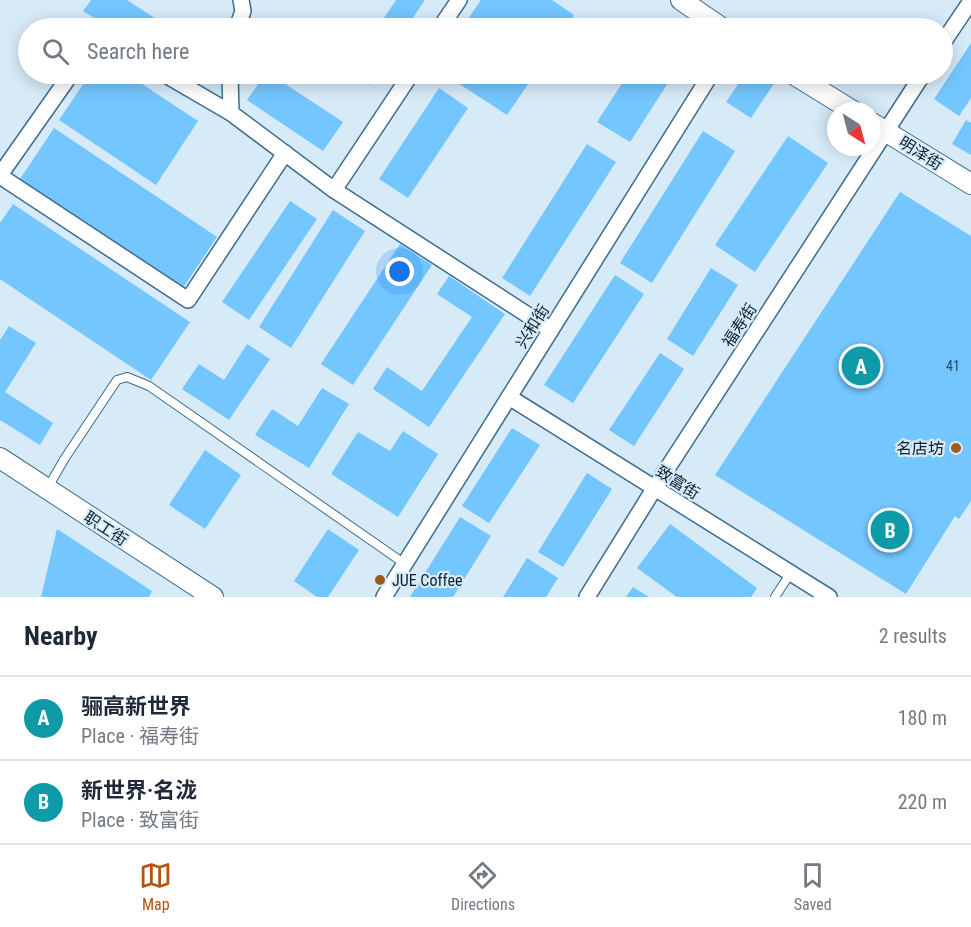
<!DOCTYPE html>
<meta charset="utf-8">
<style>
:root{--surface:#fff;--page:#f6f6f7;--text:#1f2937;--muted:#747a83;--line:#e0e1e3;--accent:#b45309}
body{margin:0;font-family:"Roboto Condensed","Noto Sans SC",sans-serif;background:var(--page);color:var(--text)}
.compass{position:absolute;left:827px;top:102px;width:54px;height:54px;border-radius:50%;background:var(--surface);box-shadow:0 3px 15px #0003;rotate:144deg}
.you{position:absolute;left:400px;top:272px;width:21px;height:21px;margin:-15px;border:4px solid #fff;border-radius:50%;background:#1a73e8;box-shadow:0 0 0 9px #1a73e833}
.badge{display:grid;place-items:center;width:39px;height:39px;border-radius:50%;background:var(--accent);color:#fff;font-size:20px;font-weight:700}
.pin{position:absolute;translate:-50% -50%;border:3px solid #fff;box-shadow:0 2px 6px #0006}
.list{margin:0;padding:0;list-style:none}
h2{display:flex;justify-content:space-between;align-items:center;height:78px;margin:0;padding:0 24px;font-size:26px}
h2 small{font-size:20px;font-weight:400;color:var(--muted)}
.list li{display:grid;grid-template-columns:39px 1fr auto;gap:18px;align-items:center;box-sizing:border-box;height:84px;padding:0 24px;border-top:2px solid var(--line)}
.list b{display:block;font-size:22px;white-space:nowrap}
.list p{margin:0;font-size:20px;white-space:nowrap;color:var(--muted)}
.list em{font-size:20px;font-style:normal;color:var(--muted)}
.icon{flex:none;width:33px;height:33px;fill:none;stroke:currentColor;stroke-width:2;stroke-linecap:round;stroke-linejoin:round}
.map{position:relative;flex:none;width:971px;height:597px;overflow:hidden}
.search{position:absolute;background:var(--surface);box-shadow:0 3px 15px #0003;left:18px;right:18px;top:18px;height:66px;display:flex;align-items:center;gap:15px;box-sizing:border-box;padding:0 21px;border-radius:33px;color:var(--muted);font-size:22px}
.sheet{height:246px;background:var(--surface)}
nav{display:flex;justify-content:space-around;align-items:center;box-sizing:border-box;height:84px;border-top:2px solid var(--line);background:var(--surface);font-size:16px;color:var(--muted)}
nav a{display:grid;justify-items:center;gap:3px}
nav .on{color:var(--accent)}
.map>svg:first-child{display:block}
.building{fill:#74c6ff}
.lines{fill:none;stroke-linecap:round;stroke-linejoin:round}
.service-casing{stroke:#3e6c8c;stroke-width:10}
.minor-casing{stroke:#3e6c8c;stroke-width:18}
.tertiary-casing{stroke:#3e6c8c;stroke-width:22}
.service{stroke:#fff;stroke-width:8}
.minor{stroke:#fff;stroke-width:15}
.tertiary{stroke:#fff;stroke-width:20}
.poi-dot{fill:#995b20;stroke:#d6eaf8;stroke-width:2}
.labels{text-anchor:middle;stroke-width:4.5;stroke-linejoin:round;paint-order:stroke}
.number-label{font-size:14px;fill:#284a62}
.street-label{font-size:16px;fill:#0e212e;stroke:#d6eaf8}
.poi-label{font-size:16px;fill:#0e212e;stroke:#d6eaf8;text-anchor:end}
</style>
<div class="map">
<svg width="971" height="597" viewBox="0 0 971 597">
<rect width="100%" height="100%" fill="#d6eaf8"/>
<!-- building -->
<g class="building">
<path d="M91,0H127L170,28H110L83,11Z"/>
<path d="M396,0H425L406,28H377Z"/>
<path d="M481,0H552L574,15L565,28H462Z"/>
<path d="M971,43V98L959,116L934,99Z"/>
<path d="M90,74H127L198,121L156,185L59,120Z"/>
<path d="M265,74H270L343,122L323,151L247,100Z"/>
<path d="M352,74H376L369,85Z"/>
<path d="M444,74H535L507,115Z"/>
<path d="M628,74H652L668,83L630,142L597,122Z"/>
<path d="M745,74H762L775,82L751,118L726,102Z"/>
<path d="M439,88L468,108L408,198L379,179Z"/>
<path d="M966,120L971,123V155L952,144Z"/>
<path d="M54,128L217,237L181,291L18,182Z"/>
<path d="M703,131L735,151L652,283L620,263Z"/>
<path d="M788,136L828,163L755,272L715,245Z"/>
<path d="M587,144L616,162L530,296L502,278Z"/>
<path d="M900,192L971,236V501L959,519L955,516L906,594L715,475Z"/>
<path d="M290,201L317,219L249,320L222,302Z"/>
<path d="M13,204L190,322L151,380L0,279V223Z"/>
<path d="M333,210L365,231L291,348L259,327Z"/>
<path d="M400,244L432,265L353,385L321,364Z"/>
<path d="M711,268L738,285L693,356L667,339Z"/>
<path d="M615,275L644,294L573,403L544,385Z"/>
<path d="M449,276L505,314L429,427L373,389L387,367L422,391L472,317L437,294Z"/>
<path d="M9,326L36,343L5,392L53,423L40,445L0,420V340Z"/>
<path d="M247,344L270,359L229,420L182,389L199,364L224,380Z"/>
<path d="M660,353L684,369L634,446L609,430Z"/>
<path d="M322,388L349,404L309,468L255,435L272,409L298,426Z"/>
<path d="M512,428L540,445L489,523L462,506Z"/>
<path d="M403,431L438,454L398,517L331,474L358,432L390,451Z"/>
<path d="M205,450L241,475L205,529L169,505Z"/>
<path d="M587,473L612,489L563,567L538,552Z"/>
<path d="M460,517L491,536L453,597H410Z"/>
<path d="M670,524L757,588L751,597H677L637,568Z"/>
<path d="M57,529L152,591L149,597H41Z"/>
<path d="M328,529L359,550L328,597H317L294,581Z"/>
<path d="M527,558L558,578L546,597H503Z"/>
<path d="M633,587L649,597H626Z"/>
</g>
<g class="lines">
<defs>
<g id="service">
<path d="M47,489L65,458L117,380L127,377L149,386L405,564"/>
<path d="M775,597L790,574"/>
</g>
<g id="minor">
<path d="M237,28L243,11L241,0"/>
<path d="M440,28L459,0"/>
<path d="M942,44L971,1"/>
<path d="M164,74L231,113L334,190L551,330"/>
<path d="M230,74L231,113"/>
<path d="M0,175L71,74"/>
<path d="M0,176L188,300L285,153"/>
<path d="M334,190L411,74"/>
<path d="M509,397L829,597"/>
<path d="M384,597L711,74"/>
<path d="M587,597L654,489L923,74"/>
</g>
<g id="tertiary">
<path d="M681,0L722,28"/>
<path d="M793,74L853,111"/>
<path d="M872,123L971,184"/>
<path d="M0,458L213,597"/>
</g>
</defs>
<!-- service casing -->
<use href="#service" class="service-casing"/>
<!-- minor casing -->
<use href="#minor" class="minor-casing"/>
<!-- tertiary casing -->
<use href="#tertiary" class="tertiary-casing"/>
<!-- service -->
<use href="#service" class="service"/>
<!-- minor -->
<use href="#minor" class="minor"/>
<!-- tertiary -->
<use href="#tertiary" class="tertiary"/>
</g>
<!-- markers -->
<g class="poi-dot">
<circle cx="956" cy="448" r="6"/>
<circle cx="380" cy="580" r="6"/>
</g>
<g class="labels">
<!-- number labels -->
<g class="number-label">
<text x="953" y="371">41</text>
</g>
<!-- street labels -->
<g class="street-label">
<text transform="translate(921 153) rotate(32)" y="6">明泽街</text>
<text transform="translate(739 325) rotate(-57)" y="6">福寿街</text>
<text transform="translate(532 326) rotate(-58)" y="6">兴和街</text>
<text transform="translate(678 482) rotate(32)" y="6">致富街</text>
<text transform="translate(106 528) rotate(33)" y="6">职工街</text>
</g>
<!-- poi labels -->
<g class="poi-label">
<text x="944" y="454">名店坊</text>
<text x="392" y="586" text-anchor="start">JUE Coffee</text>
</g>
</g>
</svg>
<svg class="compass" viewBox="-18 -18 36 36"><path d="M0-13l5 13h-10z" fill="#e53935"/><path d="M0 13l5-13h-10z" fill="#747a83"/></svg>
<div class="you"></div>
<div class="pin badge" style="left:861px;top:366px;background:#0f9aa8">A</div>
<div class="pin badge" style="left:890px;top:530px;background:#0f9aa8">B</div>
<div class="search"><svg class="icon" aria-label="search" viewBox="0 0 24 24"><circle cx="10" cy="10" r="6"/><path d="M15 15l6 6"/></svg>Search here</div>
</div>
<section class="sheet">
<h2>Nearby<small>2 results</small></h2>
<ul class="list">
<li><span class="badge" style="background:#0f9aa8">A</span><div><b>骊高新世界</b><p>Place · 福寿街</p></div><em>180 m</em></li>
<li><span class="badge" style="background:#0f9aa8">B</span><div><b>新世界·名泷</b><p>Place · 致富街</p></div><em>220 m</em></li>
</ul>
</section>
<nav>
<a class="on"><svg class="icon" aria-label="map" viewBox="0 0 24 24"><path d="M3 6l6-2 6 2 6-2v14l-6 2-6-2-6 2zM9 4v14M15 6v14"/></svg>Map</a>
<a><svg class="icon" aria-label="directions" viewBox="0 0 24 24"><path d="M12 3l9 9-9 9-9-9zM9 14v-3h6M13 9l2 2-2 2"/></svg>Directions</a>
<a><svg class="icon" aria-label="saved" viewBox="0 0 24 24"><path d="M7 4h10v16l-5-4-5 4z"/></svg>Saved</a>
</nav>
